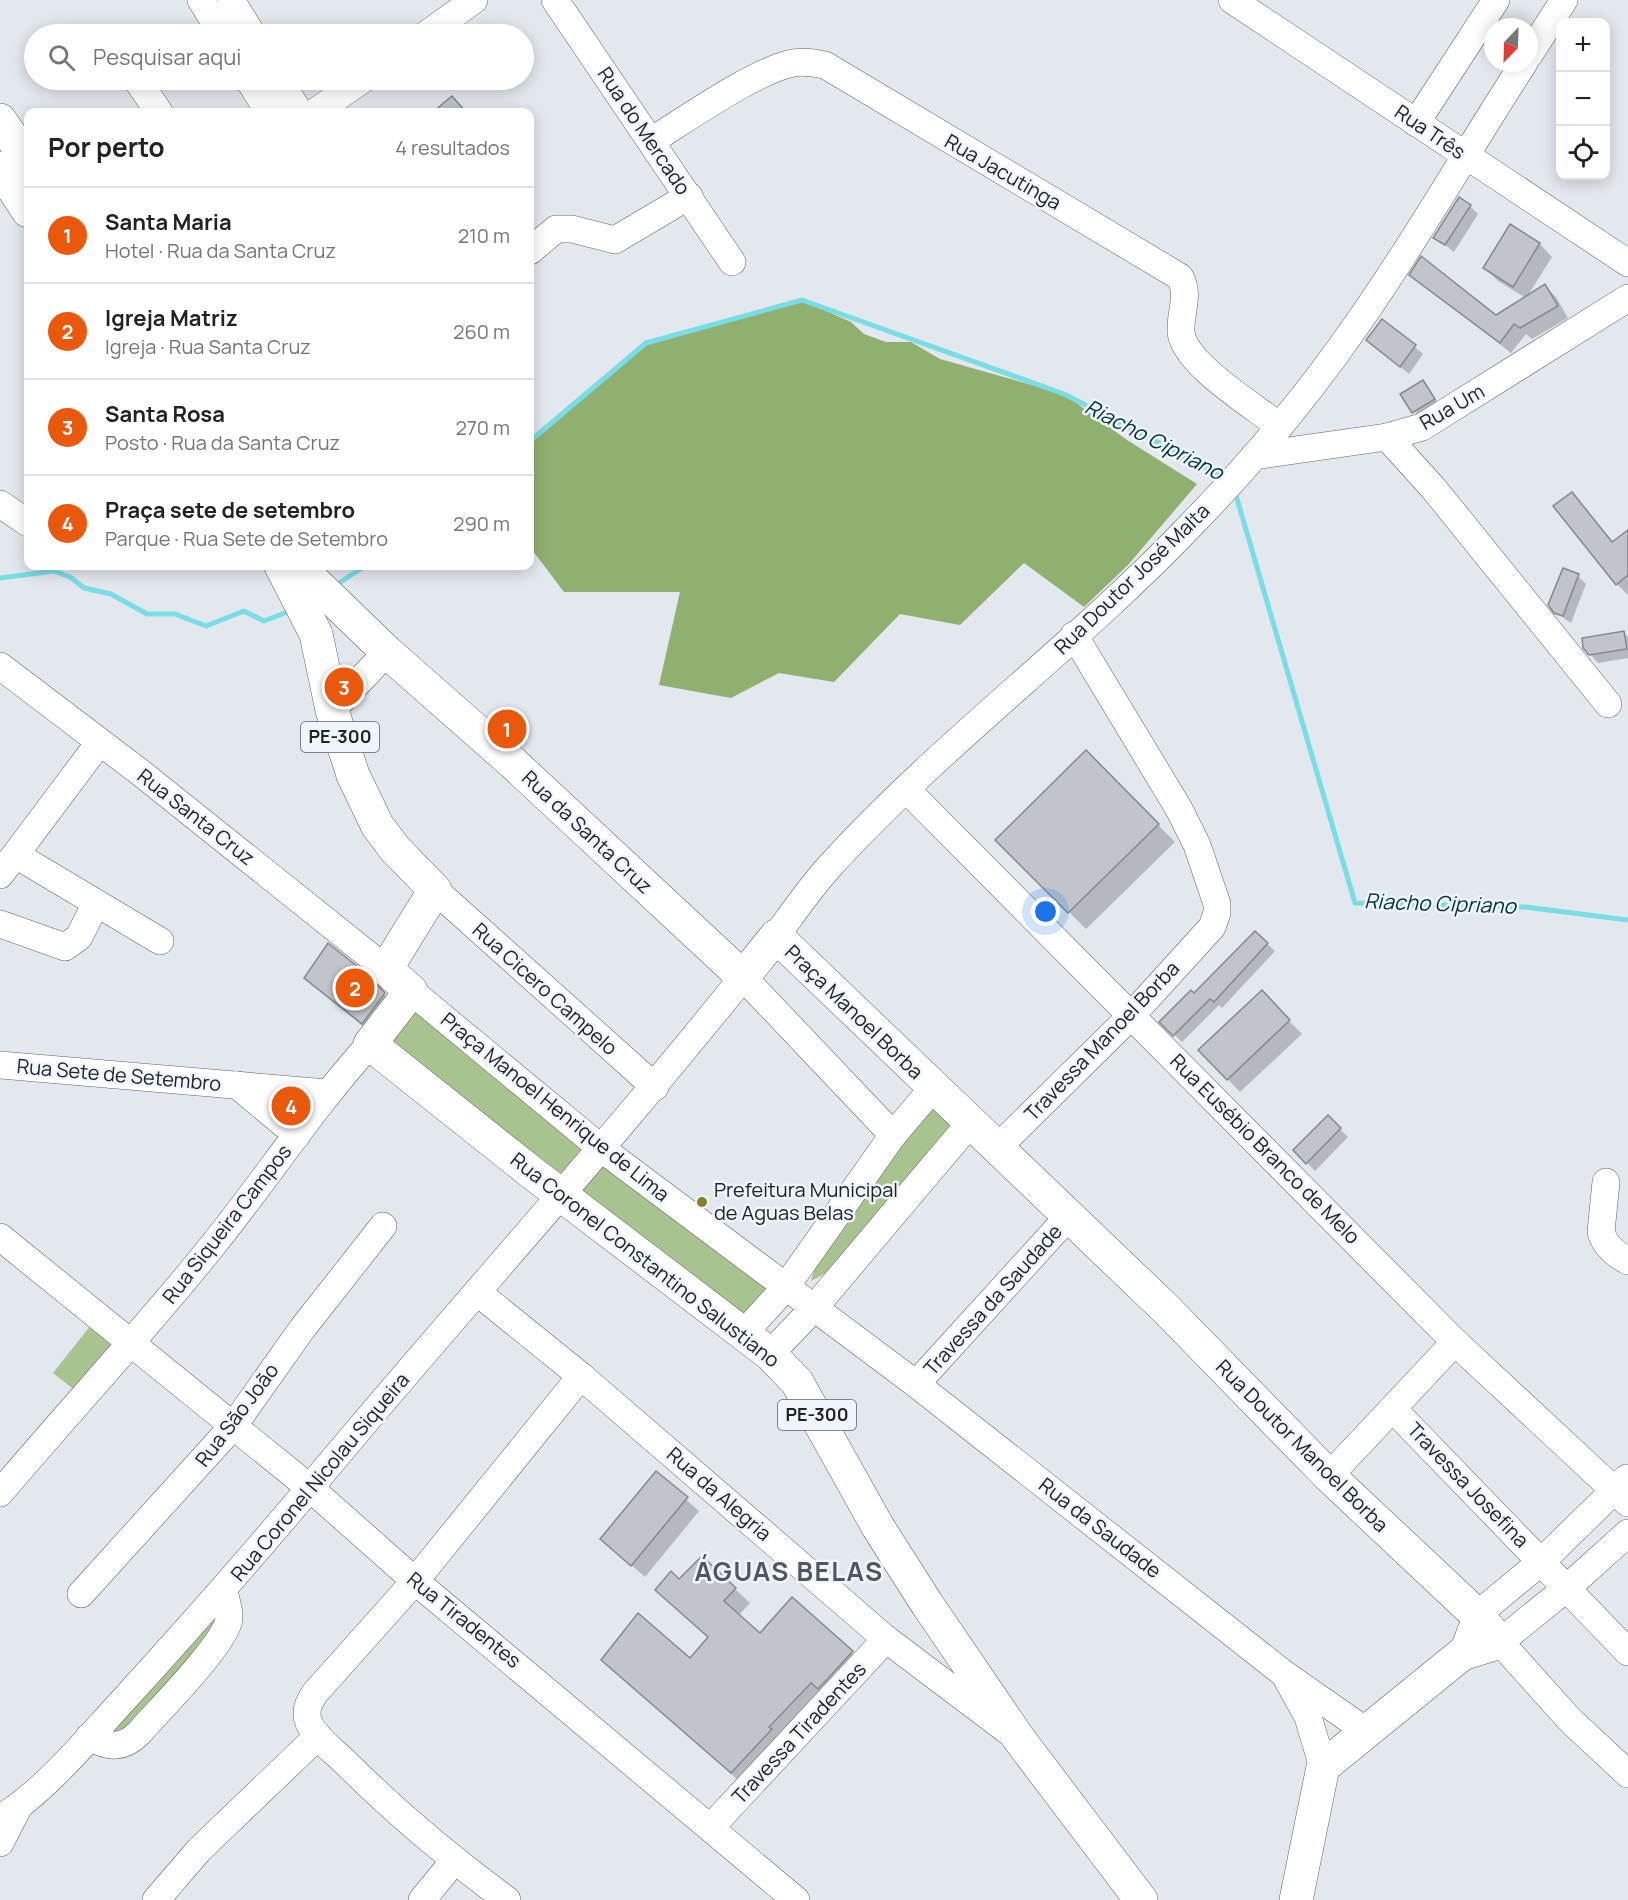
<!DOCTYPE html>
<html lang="pt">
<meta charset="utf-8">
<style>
:root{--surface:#fff;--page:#f6f6f6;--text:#222;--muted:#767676;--line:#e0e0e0;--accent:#ea580c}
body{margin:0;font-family:Manrope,sans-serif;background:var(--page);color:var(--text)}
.controls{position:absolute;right:18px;top:18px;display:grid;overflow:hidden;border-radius:12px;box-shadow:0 3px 15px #0003}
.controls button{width:54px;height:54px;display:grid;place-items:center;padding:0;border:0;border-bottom:2px solid var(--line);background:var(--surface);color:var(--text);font:30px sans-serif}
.compass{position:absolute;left:1484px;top:18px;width:54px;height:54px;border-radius:50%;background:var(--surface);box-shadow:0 3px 15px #0003;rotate:203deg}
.you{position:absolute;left:1046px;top:912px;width:21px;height:21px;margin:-15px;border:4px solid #fff;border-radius:50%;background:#1a73e8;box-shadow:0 0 0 9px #1a73e833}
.badge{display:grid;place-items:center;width:39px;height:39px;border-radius:50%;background:var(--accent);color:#fff;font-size:20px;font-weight:700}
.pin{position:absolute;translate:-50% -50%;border:3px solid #fff;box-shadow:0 2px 6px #0006}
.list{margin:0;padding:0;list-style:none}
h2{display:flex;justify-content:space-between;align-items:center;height:78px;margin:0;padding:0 24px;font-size:26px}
h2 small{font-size:20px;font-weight:400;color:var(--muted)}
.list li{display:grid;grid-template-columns:39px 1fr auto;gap:18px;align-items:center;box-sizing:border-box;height:96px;padding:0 24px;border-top:2px solid var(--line)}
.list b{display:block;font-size:22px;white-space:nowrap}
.list p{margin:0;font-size:20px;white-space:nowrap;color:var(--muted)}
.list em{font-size:20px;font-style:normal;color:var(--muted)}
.icon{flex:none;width:33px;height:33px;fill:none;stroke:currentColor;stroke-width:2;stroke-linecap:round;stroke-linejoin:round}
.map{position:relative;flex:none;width:1628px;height:1900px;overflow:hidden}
.search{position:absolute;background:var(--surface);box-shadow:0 3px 15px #0003;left:24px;top:24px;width:510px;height:66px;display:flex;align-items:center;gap:15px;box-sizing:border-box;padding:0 21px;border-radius:33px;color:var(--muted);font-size:22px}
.panel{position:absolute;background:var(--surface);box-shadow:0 3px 15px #0003;left:24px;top:108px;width:510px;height:462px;border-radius:12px}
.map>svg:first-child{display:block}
.green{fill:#a8c38f}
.forest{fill:#90b070}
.shadow{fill:#0003}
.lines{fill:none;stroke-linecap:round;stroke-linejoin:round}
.stream{stroke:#78dde4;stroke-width:5}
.building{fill:#c1c5cb;stroke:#84888e;stroke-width:1.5}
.minor-casing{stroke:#606369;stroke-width:28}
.major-casing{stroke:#606369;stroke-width:34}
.minor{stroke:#fff;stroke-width:27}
.major{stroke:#fff;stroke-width:33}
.poi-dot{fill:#84812a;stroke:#f0f5fb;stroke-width:2}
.labels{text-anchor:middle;stroke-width:5;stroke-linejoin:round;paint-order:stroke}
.shield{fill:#f0f5fb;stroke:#5f6164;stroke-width:1.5}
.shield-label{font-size:18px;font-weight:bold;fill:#212224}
.street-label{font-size:20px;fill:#212224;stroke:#f0f5fb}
.poi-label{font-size:20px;fill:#212224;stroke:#f0f5fb;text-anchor:start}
.water-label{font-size:21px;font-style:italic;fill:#003437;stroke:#f0f5fb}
.district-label{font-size:26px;font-weight:bold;letter-spacing:1.5px;fill:#53575c;stroke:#f0f5fb}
</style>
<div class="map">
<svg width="1628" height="1900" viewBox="0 0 1628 1900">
<rect width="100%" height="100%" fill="#e3e7ee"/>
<!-- green -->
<g class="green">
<path d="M411,998L594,1150L561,1188L376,1044Z"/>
<path d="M933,1096L962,1124L844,1263L811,1281L822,1243Z"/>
<path d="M603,1155L779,1288L744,1327L564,1194Z"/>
<path d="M91,1325L116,1346L76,1391L53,1373Z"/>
<path d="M222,1601V1625L125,1745L96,1737Z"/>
</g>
<!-- forest -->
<path class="forest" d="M802,300L851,322L864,334L886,342H911L940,359L1064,394L1127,440L1197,484L1128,565L1084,607L1024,563L960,625L900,614L834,682L779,673L731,698L659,685L680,592H564L530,547V441L646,343Z"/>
<!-- shadow -->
<g class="shadow">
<path d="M1470,206L1478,214L1454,252L1435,237Z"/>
<path d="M1511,226L1540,244L1552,257L1527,297L1545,286L1556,297L1568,318L1532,339L1526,334L1511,353L1411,275L1496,317L1526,298L1498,281L1485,268Z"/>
<path d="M1383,321L1423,354L1409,374L1368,340Z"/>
<path d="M1423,382L1442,408L1422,421L1402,395Z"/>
<path d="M1572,494L1614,543L1628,532V595L1617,584Z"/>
<path d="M1578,576L1586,584L1571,623L1555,612Z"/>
<path d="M1624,633L1628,637V658L1598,663L1590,654Z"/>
<path d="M1086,752L1175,842L1086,929L997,840Z"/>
<path d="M1255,933L1275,951L1222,1008L1219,1005L1182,1042L1161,1022L1194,995Z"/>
<path d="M367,976L401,1012L379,1040L306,978Z"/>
<path d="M1261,992L1302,1034L1240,1092L1200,1050Z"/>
<path d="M1328,1117L1348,1137L1315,1171L1295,1150Z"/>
<path d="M656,1473L699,1511L645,1577L602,1539Z"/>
<path d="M702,1558L750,1603L738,1616L760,1635L792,1599L867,1667L746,1787L603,1660H690L709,1638L657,1590L680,1581Z"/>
</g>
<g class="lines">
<!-- stream -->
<g class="stream">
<path d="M530,441L646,343L802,300L1064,394L1227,478"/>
<path d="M1235,492L1355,903L1525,907L1628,920"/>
<path d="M0,578L54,571L70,577L84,588L111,594L147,614H175L206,626L244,611L264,621L290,611"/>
<path d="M336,585L365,566"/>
</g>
</g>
<!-- building -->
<g class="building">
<path d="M452,96L466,112H433Z"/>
<path d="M1459,197L1471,205L1445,245L1433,238Z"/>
<path d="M1510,224L1540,243L1513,287L1483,268Z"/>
<path d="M1421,256L1496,315L1545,284L1558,306L1520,328L1514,324L1500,343L1409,275Z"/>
<path d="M1382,319L1416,345L1400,367L1366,340Z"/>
<path d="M1423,380L1435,399L1412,413L1400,394Z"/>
<path d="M1572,492L1612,542L1628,530V575L1616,585L1553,506Z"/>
<path d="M1563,568L1579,574L1563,616L1554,613L1548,605Z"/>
<path d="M1624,631L1627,649L1589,655L1583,648L1582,638Z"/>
<path d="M1086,750L1159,824L1068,913L995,840Z"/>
<path d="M1255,931L1268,943L1214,1002L1210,999L1173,1036L1159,1022L1191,990L1194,993Z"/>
<path d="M328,943L368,975L385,993L362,1024L304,978Z"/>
<path d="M1262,990L1290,1020L1227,1080L1198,1050Z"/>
<path d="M1328,1115L1341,1128L1306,1164L1293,1150Z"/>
<path d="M656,1471L688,1497L631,1566L600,1539Z"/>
<path d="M702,1556L736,1588L724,1601L760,1633L792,1597L853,1651L818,1689L811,1683L769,1727L772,1729L731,1773L601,1660L638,1613L690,1658L708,1637L655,1590L671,1571L679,1579Z"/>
</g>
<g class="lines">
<defs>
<g id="minor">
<path d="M201,0L222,34"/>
<path d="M231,0L252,34"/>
<path d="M555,0L732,262"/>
<path d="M1232,0L1628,263"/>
<path d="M427,34L474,0"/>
<path d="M1529,55L1564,0"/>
<path d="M137,80L159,112"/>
<path d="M249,80L269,112"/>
<path d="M279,80L299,112"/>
<path d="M315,112L362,80"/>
<path d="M1416,123L1496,0"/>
<path d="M651,141C685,120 756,70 793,63C803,61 814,63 825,65L1180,277C1190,295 1180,312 1181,332C1184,364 1254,406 1279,426"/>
<path d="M530,251L556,229H572L615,240L689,196"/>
<path d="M1387,437L1434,489L1608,704"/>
<path d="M1254,456L1387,437L1422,427L1628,298"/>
<path d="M0,504L28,523"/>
<path d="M0,666L141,773L386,969"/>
<path d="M332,710L387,652"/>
<path d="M906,789L1455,1342L1628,1503"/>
<path d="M16,855L160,941"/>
<path d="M0,875L99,743"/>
<path d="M435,890L655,1087"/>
<path d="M0,924L65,947L79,937L95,905"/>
<path d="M776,936C793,913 810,888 829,867C940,745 1074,647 1188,528C1250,465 1308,395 1358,323C1417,239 1468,149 1524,63"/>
<path d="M411,991L602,1149L916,1384L1283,1673L1366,1731"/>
<path d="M0,1065L327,1093"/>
<path d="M237,1085L297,1135"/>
<path d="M998,1147L1131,1016L1212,927L1217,913V904L1197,845L1179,809L1074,635"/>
<path d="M1606,1182L1601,1232C1605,1246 1615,1254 1628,1261"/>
<path d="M0,1237L310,1488L415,1581L796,1900"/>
<path d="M477,1292L581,1376L886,1639L1008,1731"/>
<path d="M743,1334L785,1288L893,1135L933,1088"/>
<path d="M770,1354L814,1308L971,1122"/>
<path d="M916,1384L1069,1216"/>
<path d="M1393,1409L1628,1652"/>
<path d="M1329,1476L1455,1342"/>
<path d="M0,1493C71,1409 145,1330 213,1245C267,1178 313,1107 370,1044"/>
<path d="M1628,1533L1568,1587L1500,1642L1570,1720L1628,1774"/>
<path d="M81,1594L234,1425L302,1329L383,1226"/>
<path d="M1462,1654L1477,1615L1542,1561L1627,1478"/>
<path d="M1287,1679L1308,1717L1323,1767"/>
<path d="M89,1737C109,1748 123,1749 139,1733C159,1710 220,1649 228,1623C231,1613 226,1602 224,1591"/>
<path d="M0,1818C41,1795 86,1741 118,1706C192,1625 264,1543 334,1459C469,1298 611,1142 743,977L893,1135"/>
<path d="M711,1827L886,1639"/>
<path d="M0,1843L18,1808"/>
<path d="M156,1900L199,1850L318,1736"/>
<path d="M422,1900L454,1861"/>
<path d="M507,1900C450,1858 396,1813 346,1763C334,1751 316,1739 309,1723C304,1711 309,1702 315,1693L415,1581L581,1376"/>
</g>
<g id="major">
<path d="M0,120L28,161"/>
<path d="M0,168L28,211"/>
<path d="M281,566L316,634L332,710L353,775L368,806L377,825L395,849L435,890L386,969L411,991L370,1044L531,1172L770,1354L797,1382L878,1527L927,1604L1019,1739L1141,1900"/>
<path d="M298,566L387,652L513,763L743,977L776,936L1166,1309L1329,1476L1477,1615L1500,1642L1462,1654L1323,1767L1296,1900"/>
</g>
</defs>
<!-- minor casing -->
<use href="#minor" class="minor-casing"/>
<!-- major casing -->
<use href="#major" class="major-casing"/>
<!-- minor -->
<use href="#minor" class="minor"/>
<!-- major -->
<use href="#major" class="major"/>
</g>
<!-- markers -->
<circle class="poi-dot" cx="702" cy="1202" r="6"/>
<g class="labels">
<!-- shield labels -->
<g class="shield">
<rect x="301" y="722" width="78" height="30" rx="4.5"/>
<rect x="778" y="1400" width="78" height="30" rx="4.5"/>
</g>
<g class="shield-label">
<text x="340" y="743">PE-300</text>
<text x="817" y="1421">PE-300</text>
</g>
<!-- street labels -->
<g class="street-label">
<text transform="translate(644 131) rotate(56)" y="7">Rua do Mercado</text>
<text transform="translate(1430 132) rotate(34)" y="7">Rua Três</text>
<text transform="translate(1003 172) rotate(30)" y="7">Rua Jacutinga</text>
<text transform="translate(1452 407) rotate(-30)" y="7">Rua Um</text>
<text transform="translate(1132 579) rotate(-44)" y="7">Rua Doutor José Malta</text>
<text transform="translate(196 817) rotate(38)" y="7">Rua Santa Cruz</text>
<text transform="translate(587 832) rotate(43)" y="7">Rua da Santa Cruz</text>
<text transform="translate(545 989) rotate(42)" y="7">Rua Cicero Campelo</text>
<text transform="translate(854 1012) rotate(44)" y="7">Praça Manoel Borba</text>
<text transform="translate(1102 1041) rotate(-46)" y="7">Travessa Manoel Borba</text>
<text transform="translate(119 1075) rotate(5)" y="7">Rua Sete de Setembro</text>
<text transform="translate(555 1107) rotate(39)" y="7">Praça Manoel Henrique de Lima</text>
<text transform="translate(1265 1149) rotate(45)" y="7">Rua Eusébio Branco de Melo</text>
<text transform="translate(227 1224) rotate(-52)" y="7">Rua Siqueira Campos</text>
<text transform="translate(645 1260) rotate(38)" y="7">Rua Coronel Constantino Salustiano</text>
<text transform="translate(993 1300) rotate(-48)" y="7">Travessa da Saudade</text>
<text transform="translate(237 1415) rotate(-53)" y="7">Rua São João</text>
<text transform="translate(1302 1446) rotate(45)" y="7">Rua Doutor Manoel Borba</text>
<text transform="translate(320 1477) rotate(-50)" y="7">Rua Coronel Nicolau Siqueira</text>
<text transform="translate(1468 1485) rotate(46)" y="7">Travessa Josefina</text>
<text transform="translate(719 1494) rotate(41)" y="7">Rua da Alegria</text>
<text transform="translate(1100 1528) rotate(38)" y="7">Rua da Saudade</text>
<text transform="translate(464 1620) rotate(39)" y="7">Rua Tiradentes</text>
<text transform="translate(799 1733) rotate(-47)" y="7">Travessa Tiradentes</text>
</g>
<!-- poi labels -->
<g class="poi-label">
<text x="714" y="1197">Prefeitura Municipal<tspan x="714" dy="23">de Aguas Belas</tspan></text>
</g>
<!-- water labels -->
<g class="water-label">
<text transform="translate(1154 440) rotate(27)" y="7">Riacho Cipriano</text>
<text transform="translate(1440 904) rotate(2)" y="7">Riacho Cipriano</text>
</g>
<!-- district labels -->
<g class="district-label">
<text x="789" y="1581">ÁGUAS BELAS</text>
</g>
</g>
</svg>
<div class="controls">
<button>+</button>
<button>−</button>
<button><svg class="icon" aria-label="locate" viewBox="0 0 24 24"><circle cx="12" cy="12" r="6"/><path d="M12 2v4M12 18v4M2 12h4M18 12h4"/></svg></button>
</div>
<svg class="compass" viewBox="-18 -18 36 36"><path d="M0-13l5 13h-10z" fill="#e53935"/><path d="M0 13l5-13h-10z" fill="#767676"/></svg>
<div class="you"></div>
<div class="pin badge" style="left:507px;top:729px">1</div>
<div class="pin badge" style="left:355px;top:988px">2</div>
<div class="pin badge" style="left:344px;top:687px">3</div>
<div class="pin badge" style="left:291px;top:1106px">4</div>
<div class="search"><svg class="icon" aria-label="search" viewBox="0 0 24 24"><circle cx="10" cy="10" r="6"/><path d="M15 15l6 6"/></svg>Pesquisar aqui</div>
<section class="panel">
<h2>Por perto<small>4 resultados</small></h2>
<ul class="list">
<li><span class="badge">1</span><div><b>Santa Maria</b><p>Hotel · Rua da Santa Cruz</p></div><em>210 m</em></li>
<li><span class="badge">2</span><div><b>Igreja Matriz</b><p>Igreja · Rua Santa Cruz</p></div><em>260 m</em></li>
<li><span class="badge">3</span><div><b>Santa Rosa</b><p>Posto · Rua da Santa Cruz</p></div><em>270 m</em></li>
<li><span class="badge">4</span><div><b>Praça sete de setembro</b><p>Parque · Rua Sete de Setembro</p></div><em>290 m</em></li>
</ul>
</section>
</div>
